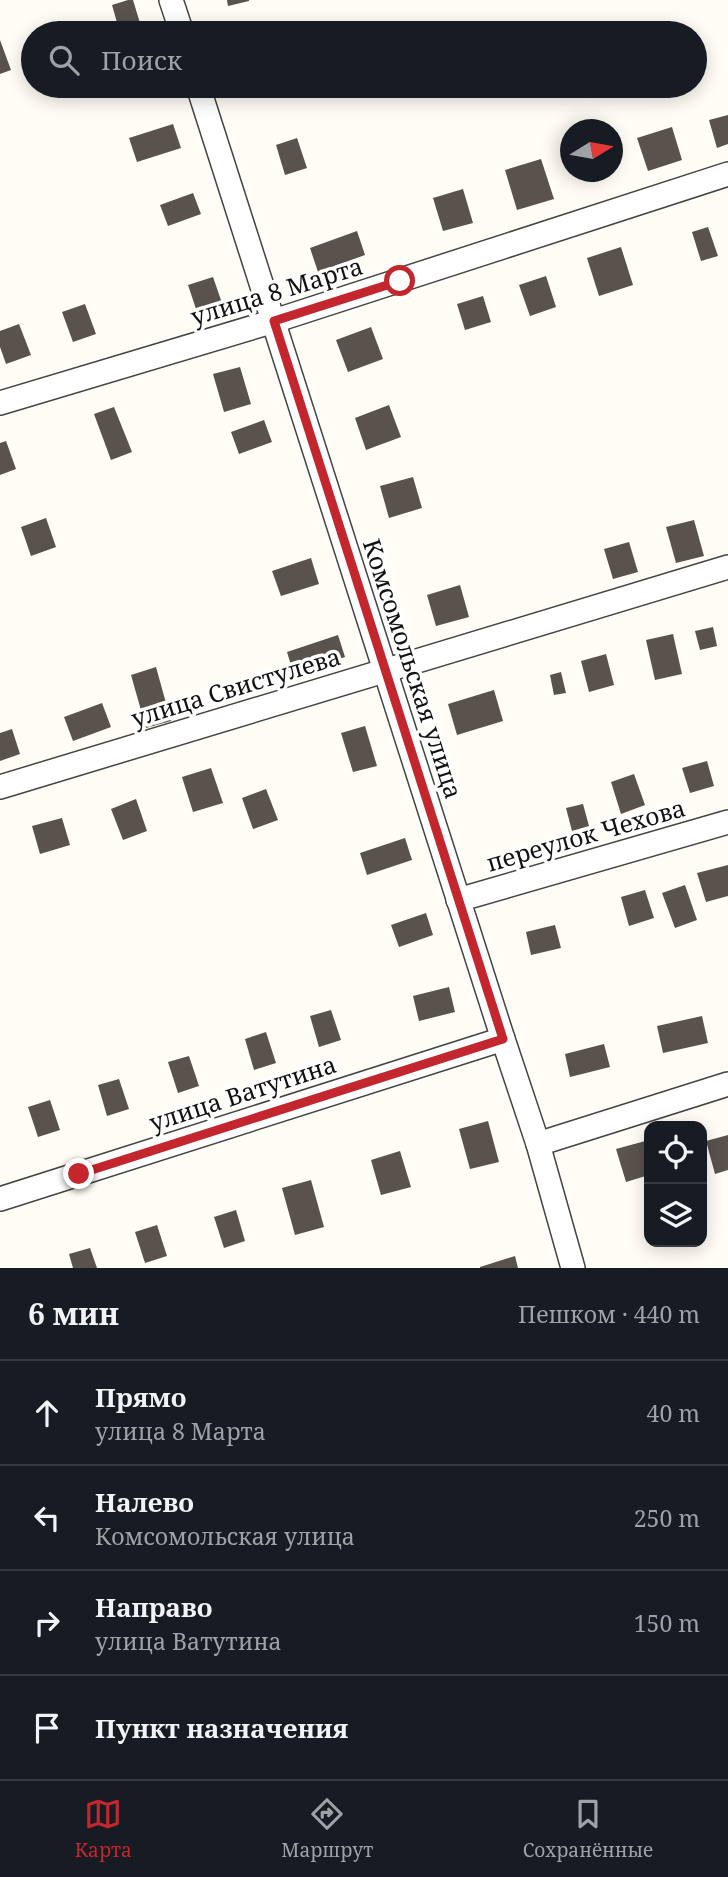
<!DOCTYPE html>
<html lang="ru">
<meta charset="utf-8">
<style>
:root{--surface:#171b24;--page:#242831;--text:#f1f3f6;--muted:#9ea1a6;--line:#363941;--accent:#c4262e}
body{margin:0;font-family:"Noto Serif",serif;background:var(--page);color:var(--text)}
.controls{position:absolute;right:21px;bottom:21px;display:grid;overflow:hidden;border-radius:14px;box-shadow:0 4px 18px #0003}
.controls button{width:63px;height:63px;display:grid;place-items:center;padding:0;border:0;border-bottom:2px solid var(--line);background:var(--surface);color:var(--text);font:35px sans-serif}
.compass{position:absolute;left:560px;top:119px;width:63px;height:63px;border-radius:50%;background:var(--surface);box-shadow:0 4px 18px #0003;rotate:79deg}
.stop{position:absolute;width:21px;height:21px;margin:-16px;border:5px solid #c4262e;border-radius:50%;background:#fff}
.stop.end{background:#c4262e;border-color:#fff;box-shadow:0 2px 7px #0008}
.list{margin:0;padding:0;list-style:none}
h2{display:flex;justify-content:space-between;align-items:center;height:91px;margin:0;padding:0 28px;font-size:30px}
h2 small{font-size:23px;font-weight:400;color:var(--muted)}
.list li{display:grid;grid-template-columns:46px 1fr auto;gap:21px;align-items:center;box-sizing:border-box;height:105px;padding:0 28px;border-top:2px solid var(--line)}
.list b{display:block;font-size:26px;white-space:nowrap}
.list p{margin:0;font-size:23px;white-space:nowrap;color:var(--muted)}
.list em{font-size:23px;font-style:normal;color:var(--muted)}
.icon{flex:none;width:38px;height:38px;fill:none;stroke:currentColor;stroke-width:2;stroke-linecap:round;stroke-linejoin:round}
.map{position:relative;flex:none;width:728px;height:1268px;overflow:hidden}
.search{position:absolute;background:var(--surface);box-shadow:0 4px 18px #0003;left:21px;right:21px;top:21px;height:77px;display:flex;align-items:center;gap:18px;box-sizing:border-box;padding:0 24px;border-radius:38px;color:var(--muted);font-size:26px}
.sheet{height:511px;background:var(--surface)}
nav{display:flex;justify-content:space-around;align-items:center;box-sizing:border-box;height:98px;border-top:2px solid var(--line);background:var(--surface);font-size:19px;color:var(--muted)}
nav a{display:grid;justify-items:center;gap:4px}
nav .on{color:var(--accent)}
.map>svg:first-child{display:block}
.building{fill:#5a524d}
.lines{fill:none;stroke-linecap:round;stroke-linejoin:round}
.street-casing{stroke:#444;stroke-width:26}
.street{stroke:#fff;stroke-width:23}
.route{stroke:#c4262e;stroke-width:9}
.labels{text-anchor:middle;stroke-width:7;stroke-linejoin:round;paint-order:stroke}
.street-label{font-size:24px;fill:#111;stroke:#fff}
</style>
<div class="map">
<svg width="728" height="1268" viewBox="0 0 728 1268">
<rect width="100%" height="100%" fill="#fffdf5"/>
<!-- building -->
<g class="building">
<path d="M128,0H133L143,33H120L112,5Z"/>
<path d="M227,0H249V1L228,6Z"/>
<path d="M0,40L11,70L0,74Z"/>
<path d="M728,115V144L717,148L709,120Z"/>
<path d="M173,124L181,148L137,162L129,138Z"/>
<path d="M672,127L682,160L648,171L637,138Z"/>
<path d="M297,138L307,168L285,175L276,145Z"/>
<path d="M541,159L554,199L517,210L505,170Z"/>
<path d="M583,172H605L607,176L586,181Z"/>
<path d="M463,189L473,223L443,231L433,198Z"/>
<path d="M193,193L201,214L168,226L160,205Z"/>
<path d="M708,227L718,256L701,261L692,232Z"/>
<path d="M357,231L365,255L318,272L310,248Z"/>
<path d="M621,247L633,285L599,296L587,258Z"/>
<path d="M546,276L556,307L530,316L519,285Z"/>
<path d="M213,277L222,303L197,312L188,285Z"/>
<path d="M483,296L491,322L465,330L457,304Z"/>
<path d="M85,304L96,334L73,342L62,312Z"/>
<path d="M19,324L31,355L6,364L0,347V331Z"/>
<path d="M371,327L383,359L348,372L336,340Z"/>
<path d="M240,367L251,404L224,412L213,374Z"/>
<path d="M389,405L401,437L366,450L355,418Z"/>
<path d="M114,407L132,452L111,460L94,414Z"/>
<path d="M264,420L272,442L239,454L231,432Z"/>
<path d="M6,441L16,469L0,475V443Z"/>
<path d="M413,477L422,508L389,518L380,486Z"/>
<path d="M46,518L56,547L31,556L21,527Z"/>
<path d="M694,520L704,556L676,563L666,527Z"/>
<path d="M629,542L638,572L613,579L604,549Z"/>
<path d="M311,558L319,584L281,596L272,571Z"/>
<path d="M460,585L469,617L436,626L427,595Z"/>
<path d="M713,627L717,646L700,650L695,631Z"/>
<path d="M673,634L682,674L655,680L646,640Z"/>
<path d="M338,635L345,657L294,675L287,652Z"/>
<path d="M606,654L614,685L589,692L581,661Z"/>
<path d="M156,667L171,721L146,728L131,675Z"/>
<path d="M561,672L566,693L554,695L550,675Z"/>
<path d="M494,690L503,721L457,735L448,704Z"/>
<path d="M102,703L111,727L73,741L64,717Z"/>
<path d="M365,726L377,766L353,772L341,733Z"/>
<path d="M12,729L20,754L0,761V733Z"/>
<path d="M707,761L714,786L690,793L682,768Z"/>
<path d="M211,768L223,803L193,812L182,777Z"/>
<path d="M634,774L645,805L621,814L611,782Z"/>
<path d="M266,789L278,820L253,829L242,798Z"/>
<path d="M136,799L147,831L123,840L111,809Z"/>
<path d="M583,804L589,826L572,831L566,808Z"/>
<path d="M62,818L70,845L40,854L32,826Z"/>
<path d="M405,838L412,860L367,875L360,853Z"/>
<path d="M728,865V896L706,902L697,873Z"/>
<path d="M685,885L697,920L675,928L662,893Z"/>
<path d="M645,890L654,918L629,926L621,897Z"/>
<path d="M426,913L433,935L399,947L391,925Z"/>
<path d="M555,925L561,948L531,955L526,932Z"/>
<path d="M449,987L455,1012L419,1021L413,996Z"/>
<path d="M331,1010L341,1040L319,1047L310,1016Z"/>
<path d="M702,1016L708,1043L663,1053L657,1026Z"/>
<path d="M266,1032L276,1063L254,1070L245,1039Z"/>
<path d="M604,1044L610,1067L570,1077L565,1054Z"/>
<path d="M189,1056L199,1086L178,1093L168,1062Z"/>
<path d="M119,1079L129,1109L107,1116L98,1085Z"/>
<path d="M50,1100L60,1130L38,1137L28,1107Z"/>
<path d="M488,1121L499,1162L470,1169L459,1129Z"/>
<path d="M728,1135V1170L715,1174L706,1141Z"/>
<path d="M649,1140V1175L626,1182L616,1149Z"/>
<path d="M400,1151L411,1187L381,1195L371,1160Z"/>
<path d="M311,1180L324,1227L295,1235L282,1188Z"/>
<path d="M236,1210L245,1241L224,1248L214,1217Z"/>
<path d="M157,1225L167,1256L145,1263L135,1232Z"/>
<path d="M90,1248L97,1268H73L69,1254Z"/>
<path d="M515,1256L518,1268H480V1267Z"/>
</g>
<g class="lines">
<defs>
<g id="street">
<path d="M171,0L182,33"/>
<path d="M198,86L503,1039L538,1144L573,1268"/>
<path d="M0,403L274,321L728,174"/>
<path d="M0,787L728,567"/>
<path d="M458,900L728,822"/>
<path d="M538,1144L728,1084"/>
<path d="M0,1199L503,1039"/>
</g>
</defs>
<!-- street casing -->
<use href="#street" class="street-casing"/>
<!-- street -->
<use href="#street" class="street"/>
</g>
<g class="lines">
<!-- route -->
<path class="route" d="M79,1174L503,1039L274,321L400,281"/>
</g>
<g class="labels">
<!-- street labels -->
<g class="street-label">
<text transform="translate(277 292) rotate(-17)" y="8">улица 8 Марта</text>
<text transform="translate(412 669) rotate(72)" y="8">Комсомольская улица</text>
<text transform="translate(236 688) rotate(-17)" y="8">улица Свистулева</text>
<text transform="translate(586 836) rotate(-16)" y="8">переулок Чехова</text>
<text transform="translate(243 1094) rotate(-18)" y="8">улица Ватутина</text>
</g>
</g>
</svg>
<div class="controls">
<button><svg class="icon" aria-label="locate" viewBox="0 0 24 24"><circle cx="12" cy="12" r="6"/><path d="M12 2v4M12 18v4M2 12h4M18 12h4"/></svg></button>
<button><svg class="icon" aria-label="layers" viewBox="0 0 24 24"><path d="M12 4l9 5-9 5-9-5zM3 14l9 5 9-5"/></svg></button>
</div>
<svg class="compass" viewBox="-18 -18 36 36"><path d="M0-13l5 13h-10z" fill="#e53935"/><path d="M0 13l5-13h-10z" fill="#9ea1a6"/></svg>
<div class="stop" style="left:400px;top:281px"></div>
<div class="stop end" style="left:79px;top:1174px"></div>
<div class="search"><svg class="icon" aria-label="search" viewBox="0 0 24 24"><circle cx="10" cy="10" r="6"/><path d="M15 15l6 6"/></svg>Поиск</div>
</div>
<section class="sheet">
<h2>6 мин<small>Пешком · 440 m</small></h2>
<ul class="list">
<li><svg class="icon" aria-label="ahead" viewBox="0 0 24 24"><path d="M12 20V5M6 11l6-6 6 6"/></svg><div><b>Прямо</b><p>улица 8 Марта</p></div><em>40 m</em></li>
<li><svg class="icon" aria-label="left" viewBox="0 0 24 24"><path d="M17 20v-9H6M10 6l-5 5 5 5"/></svg><div><b>Налево</b><p>Комсомольская улица</p></div><em>250 m</em></li>
<li><svg class="icon" aria-label="right" viewBox="0 0 24 24"><path d="M7 20v-9h11M14 6l5 5-5 5"/></svg><div><b>Направо</b><p>улица Ватутина</p></div><em>150 m</em></li>
<li><svg class="icon" aria-label="arrive" viewBox="0 0 24 24"><path d="M6 21V4h12l-3 4 3 4H6"/></svg><div><b>Пункт назначения</b></div></li>
</ul>
</section>
<nav>
<a class="on"><svg class="icon" aria-label="map" viewBox="0 0 24 24"><path d="M3 6l6-2 6 2 6-2v14l-6 2-6-2-6 2zM9 4v14M15 6v14"/></svg>Карта</a>
<a><svg class="icon" aria-label="directions" viewBox="0 0 24 24"><path d="M12 3l9 9-9 9-9-9zM9 14v-3h6M13 9l2 2-2 2"/></svg>Маршрут</a>
<a><svg class="icon" aria-label="saved" viewBox="0 0 24 24"><path d="M7 4h10v16l-5-4-5 4z"/></svg>Сохранённые</a>
</nav>
